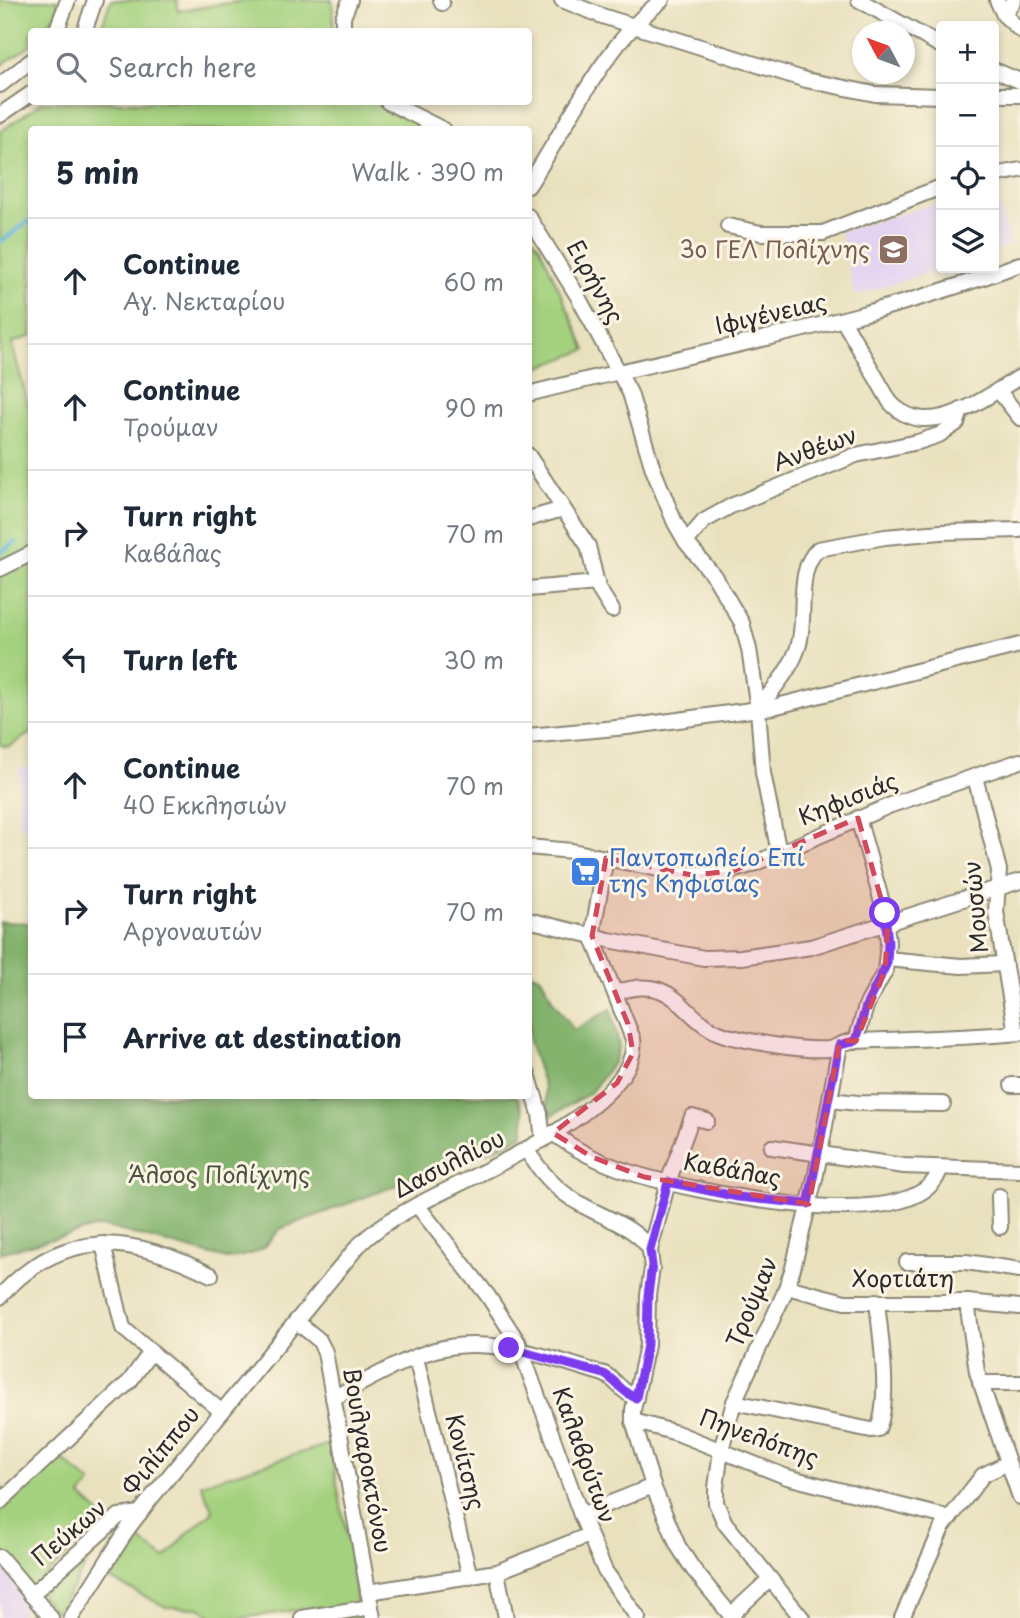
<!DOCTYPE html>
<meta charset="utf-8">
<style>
:root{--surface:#fff;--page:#f2f2f3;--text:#1f2937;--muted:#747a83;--line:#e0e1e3}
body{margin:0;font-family:"Playpen Sans",sans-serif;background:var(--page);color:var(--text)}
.controls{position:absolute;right:21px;top:21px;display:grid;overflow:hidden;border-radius:7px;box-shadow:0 4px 10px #0003}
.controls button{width:63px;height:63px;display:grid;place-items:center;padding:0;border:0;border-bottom:2px solid var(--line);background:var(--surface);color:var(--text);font:35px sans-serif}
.compass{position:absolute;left:852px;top:21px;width:63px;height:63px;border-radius:50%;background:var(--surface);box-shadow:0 4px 10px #0003;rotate:311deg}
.stop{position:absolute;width:21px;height:21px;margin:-16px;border:5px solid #7c3aed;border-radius:50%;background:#fff}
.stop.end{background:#7c3aed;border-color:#fff;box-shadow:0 2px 7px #0008}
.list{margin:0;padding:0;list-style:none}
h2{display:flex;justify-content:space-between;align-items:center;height:91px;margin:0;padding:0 28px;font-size:30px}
h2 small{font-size:23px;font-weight:400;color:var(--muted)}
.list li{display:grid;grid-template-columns:46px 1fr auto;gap:21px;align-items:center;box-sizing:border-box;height:126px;padding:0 28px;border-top:2px solid var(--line)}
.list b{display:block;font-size:26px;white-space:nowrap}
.list p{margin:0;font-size:23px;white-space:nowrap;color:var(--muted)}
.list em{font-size:23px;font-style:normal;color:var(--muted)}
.icon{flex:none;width:38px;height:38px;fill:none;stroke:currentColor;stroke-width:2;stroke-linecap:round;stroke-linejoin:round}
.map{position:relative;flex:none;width:1020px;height:1618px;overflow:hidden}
.search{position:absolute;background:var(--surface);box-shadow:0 4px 10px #0003;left:28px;top:28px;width:504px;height:77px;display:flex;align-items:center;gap:18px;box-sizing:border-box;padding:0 24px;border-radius:7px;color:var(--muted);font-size:26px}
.panel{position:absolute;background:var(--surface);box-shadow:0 4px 10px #0003;left:28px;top:126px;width:504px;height:973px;border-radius:7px}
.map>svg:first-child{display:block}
.built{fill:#e3d3f2}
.green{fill:#a4d17e;stroke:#687e54;stroke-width:2}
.forest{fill:#83b36d;stroke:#576f4c;stroke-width:2}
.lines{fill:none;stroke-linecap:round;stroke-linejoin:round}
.stream{stroke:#60afda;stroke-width:4.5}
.minor-casing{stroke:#8a8674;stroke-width:18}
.minor{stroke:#fff;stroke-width:14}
.route{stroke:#7c3aed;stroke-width:9}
.marked{fill:#d1495b;fill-opacity:0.2;stroke:#d1495b;stroke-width:5;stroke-dasharray:14 9;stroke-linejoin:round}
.labels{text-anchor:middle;stroke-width:6;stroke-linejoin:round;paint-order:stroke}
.education-label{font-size:23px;fill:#785e54;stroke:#fcf5e5;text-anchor:end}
.street-label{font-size:23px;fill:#2b2b2b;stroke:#fcf5e5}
.shop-label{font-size:23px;fill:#366cbe;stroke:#fcf5e5;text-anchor:start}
.park-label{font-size:23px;fill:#495440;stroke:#fcf5e5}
</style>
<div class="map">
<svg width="1020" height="1618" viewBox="0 0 1020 1618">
<rect width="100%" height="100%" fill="#fcf5e5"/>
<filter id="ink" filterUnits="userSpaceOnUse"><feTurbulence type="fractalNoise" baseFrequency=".0143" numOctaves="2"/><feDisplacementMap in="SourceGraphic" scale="14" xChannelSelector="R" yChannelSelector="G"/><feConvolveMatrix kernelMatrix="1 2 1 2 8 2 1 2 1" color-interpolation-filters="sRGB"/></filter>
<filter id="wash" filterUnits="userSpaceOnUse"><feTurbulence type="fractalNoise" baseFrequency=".00686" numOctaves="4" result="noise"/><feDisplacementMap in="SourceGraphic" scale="28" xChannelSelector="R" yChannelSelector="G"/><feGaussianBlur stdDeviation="1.57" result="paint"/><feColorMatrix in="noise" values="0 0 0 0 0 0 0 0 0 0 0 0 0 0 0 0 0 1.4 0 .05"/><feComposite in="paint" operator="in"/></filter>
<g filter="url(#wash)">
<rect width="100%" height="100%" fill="#e9e1be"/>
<!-- built -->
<g class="built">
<path d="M994,187L1010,245L994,251Z"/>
<path d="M941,202L942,268L855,296L840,232Z"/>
<rect x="19" y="768" width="12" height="58"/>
<path d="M0,1565L29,1602L18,1618H0Z"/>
</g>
<!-- green -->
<g class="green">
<path d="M0,0H59L56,13L44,31L32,32L31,45L0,66Z"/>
<path d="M111,0H177L178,11L248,0H332L334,31H100Z"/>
<path d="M42,102H377L433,129L32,130L31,336L12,343L31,416L32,732L9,747L0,745V132Z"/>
<path d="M528,233L540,247L586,350L529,371Z"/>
<path d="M329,1444L349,1546L359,1618H320L318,1607L242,1618H213L201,1608L166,1607L110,1579L135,1536L165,1559L187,1534L213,1511L201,1484Z"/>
<path d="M62,1459L91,1483L81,1496L106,1519L31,1589L0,1552V1486L14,1499L52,1463L56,1464Z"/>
<path d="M97,1542L98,1545L58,1611H54L41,1596V1593Z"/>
</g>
<!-- forest -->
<g class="forest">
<path d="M0,922L31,923L32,1096H517L524,1113V1134L504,1145L280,1229C259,1254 259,1253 227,1259L107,1227H98L0,1253Z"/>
<path d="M529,972L541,977L553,1001L574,1030L611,1009L619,1047L613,1063L590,1093L549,1117L544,1086L529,1042Z"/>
</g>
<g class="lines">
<!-- stream -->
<g class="stream">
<path d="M0,242L32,219"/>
<path d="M0,552L16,542"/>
</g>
</g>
</g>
<g filter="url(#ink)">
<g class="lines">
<defs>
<g id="minor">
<path d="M441,0L442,3"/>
<path d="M562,0L602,16L806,80L875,94L941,96"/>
<path d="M859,0L941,46"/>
<path d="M997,0L1004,15L1020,30"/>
<path d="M1004,15L1014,0"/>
<path d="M56,32L68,0"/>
<path d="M84,32L95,0"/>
<path d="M343,32V17L350,0"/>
<path d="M994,70L1020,81"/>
<path d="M0,85L32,60"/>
<path d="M994,95H1020"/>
<path d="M388,102L444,130"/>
<path d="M0,115L32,93"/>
<path d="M994,175L1020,170"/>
<path d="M528,186C570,122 601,48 662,0"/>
<path d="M528,216L577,295L630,393L653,469L675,523L686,542L714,576L742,623L749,649L758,709L763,773L779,853"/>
<path d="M728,226L761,233H823L941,187"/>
<path d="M843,320L890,402C927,444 983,398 1020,377"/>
<path d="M998,390L1020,418"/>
<path d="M528,394C693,352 861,324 1020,264"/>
<path d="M528,455L588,546L598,588L612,610"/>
<path d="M528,519L563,509"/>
<path d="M686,542L704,521L731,506L856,455L918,442L939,435L957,423L961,410"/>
<path d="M0,569L32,553"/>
<path d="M528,589L597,583"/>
<path d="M758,709C773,689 792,669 799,644C807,614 795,571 818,549L885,537L941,532L1020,530"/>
<path d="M528,736L627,727L773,707L1020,645"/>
<path d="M975,777L999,870L996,912L1016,1033"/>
<path d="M528,847L572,851L682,874H720L751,865L891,805L1020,761"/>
<path d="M528,920L609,940L704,958L741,957L811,947L1020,881"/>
<path d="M887,959L961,966L1004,964"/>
<path d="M615,993C682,970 680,1026 732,1037C758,1043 803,1051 828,1049C837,1048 844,1041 854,1041C909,1039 964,1038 1020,1033"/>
<path d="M856,1041L866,1006L885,971L888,943L885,913L858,818"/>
<path d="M528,1074L540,1114L543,1140"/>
<path d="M1012,1085H1020"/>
<path d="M830,1100L858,1103L943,1104"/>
<path d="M707,1121L692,1117L668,1182L650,1250L652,1268L648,1295L647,1345L633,1410V1421L653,1486L678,1546L693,1569L733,1618"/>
<path d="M553,1133C575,1150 602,1163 629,1172C682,1189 919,1243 940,1169"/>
<path d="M772,1147L904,1166L1020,1170"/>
<path d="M526,1149C539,1170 553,1187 574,1200C597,1216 636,1225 650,1250"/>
<path d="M999,1196L1000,1227"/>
<path d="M417,1205L488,1296L518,1342L581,1515L605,1571L638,1618"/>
<path d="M103,1244L123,1328L222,1412"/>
<path d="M907,1262H966L1020,1270"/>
<path d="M787,1287L845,1302H967L1020,1307"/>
<path d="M0,1297C63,1225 134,1236 211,1275"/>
<path d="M967,1302L977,1372L1020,1497"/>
<path d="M296,1321L319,1340L325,1352L373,1618"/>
<path d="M416,1358L470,1577"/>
<path d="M980,1383H1020"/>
<path d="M333,1398C365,1382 401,1360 435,1350C492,1334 551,1359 604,1374C617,1380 622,1393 636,1398"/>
<path d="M734,1402L871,1430L878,1429C891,1398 880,1335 877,1301"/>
<path d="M633,1421L677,1433L787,1477L950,1518"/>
<path d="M0,1502L130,1381L150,1353"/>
<path d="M581,1515L653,1486"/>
<path d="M0,1557L51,1618"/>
<path d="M497,1572L506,1618"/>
<path d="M368,1592L497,1572L589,1535"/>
<path d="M31,1595L119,1516L140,1513"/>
<path d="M731,1615L770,1579"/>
<path d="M71,1618L129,1527L152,1497L358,1246C373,1231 391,1219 410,1209C460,1180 643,1108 633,1039L592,936L606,858"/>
<path d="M302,1618L371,1607"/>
<path d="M802,1618L725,1523L716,1503V1488L721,1450L734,1402L784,1294L793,1268L816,1174L840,1045"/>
<path d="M902,1618L942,1528L983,1475L1008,1463"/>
</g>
</defs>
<!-- minor casing -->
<use href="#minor" class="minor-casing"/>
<!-- minor -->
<use href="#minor" class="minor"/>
</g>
</g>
<g class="lines" filter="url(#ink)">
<!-- route -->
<path class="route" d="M509,1348L604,1374C617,1381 622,1393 636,1398L647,1345L648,1295L652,1265L650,1250L668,1182L738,1197L808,1204L839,1045L856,1041L866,1006L887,963L888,943L885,913"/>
</g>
<!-- marked area -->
<path class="marked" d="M858,818L888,923L885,971L856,1041H840L809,1204L644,1177L592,1157L553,1133L617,1083L633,1053L628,1024L592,936L606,858L692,875L733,871Z"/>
<!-- icons -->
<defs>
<symbol id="school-square" viewBox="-11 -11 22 22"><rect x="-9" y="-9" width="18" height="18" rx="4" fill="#8d6e63" stroke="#fcf5e5"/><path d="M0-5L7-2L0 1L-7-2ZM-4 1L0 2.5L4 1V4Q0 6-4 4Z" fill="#fff"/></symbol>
<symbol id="supermarket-square" viewBox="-11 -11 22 22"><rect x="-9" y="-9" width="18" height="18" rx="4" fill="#3f7fe0" stroke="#fcf5e5"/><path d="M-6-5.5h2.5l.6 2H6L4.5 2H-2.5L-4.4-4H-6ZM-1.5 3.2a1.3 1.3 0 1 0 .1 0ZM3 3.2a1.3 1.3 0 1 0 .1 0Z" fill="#fff"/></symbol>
</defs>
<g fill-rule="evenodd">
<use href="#school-square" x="876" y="232" width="35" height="35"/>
<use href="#supermarket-square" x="568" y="854" width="35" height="35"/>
</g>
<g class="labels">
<!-- education labels -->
<g class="education-label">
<text x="870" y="258">3o ΓΕΛ Πολίχνης</text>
</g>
<!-- street labels -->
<g class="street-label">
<text transform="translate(595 282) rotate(61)" y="8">Ειρήνης</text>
<text transform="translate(771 314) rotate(-13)" y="8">Ιφιγένειας</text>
<text transform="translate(815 449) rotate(-20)" y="8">Ανθέων</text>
<text transform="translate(848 799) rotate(-22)" y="8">Κηφισιάς</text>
<text transform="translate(976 907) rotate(-95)" y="8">Μουσών</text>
<text transform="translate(449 1164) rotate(-27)" y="8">Δασυλλίου</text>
<text transform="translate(732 1170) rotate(10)" y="8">Καβάλας</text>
<text x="903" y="1287">Χορτιάτη</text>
<text transform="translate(752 1302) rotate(-67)" y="8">Τρούμαν</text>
<text transform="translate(759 1438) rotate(20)" y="8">Πηνελόπης</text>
<text transform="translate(161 1451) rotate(-51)" y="8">Φιλίππου</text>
<text transform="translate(584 1455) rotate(70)" y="8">Καλαβρύτων</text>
<text transform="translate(367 1460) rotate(80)" y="8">Βουλγαροκτόνου</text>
<text transform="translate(465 1462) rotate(76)" y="8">Κονίτσης</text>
<text transform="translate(69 1533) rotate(-40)" y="8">Πεύκων</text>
</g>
<!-- shop labels -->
<g class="shop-label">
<text x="609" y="866">Παντοπωλείο Επί<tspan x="609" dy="26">της Κηφισίας</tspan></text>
</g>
<!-- park labels -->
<g class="park-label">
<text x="219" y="1183">Άλσος Πολίχνης</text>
</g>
</g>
</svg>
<div class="controls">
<button>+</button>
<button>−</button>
<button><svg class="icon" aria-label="locate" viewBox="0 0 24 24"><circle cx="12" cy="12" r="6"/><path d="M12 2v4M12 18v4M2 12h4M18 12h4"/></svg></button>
<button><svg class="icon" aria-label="layers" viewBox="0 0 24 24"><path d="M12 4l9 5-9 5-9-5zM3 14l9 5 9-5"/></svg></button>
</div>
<svg class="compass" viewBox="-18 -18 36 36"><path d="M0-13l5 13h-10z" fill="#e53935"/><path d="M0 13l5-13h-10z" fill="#747a83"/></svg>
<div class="stop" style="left:885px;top:913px"></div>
<div class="stop end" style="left:509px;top:1348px"></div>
<div class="search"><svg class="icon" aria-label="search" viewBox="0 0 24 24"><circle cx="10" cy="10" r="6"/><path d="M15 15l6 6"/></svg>Search here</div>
<section class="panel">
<h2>5 min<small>Walk · 390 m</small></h2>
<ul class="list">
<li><svg class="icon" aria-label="ahead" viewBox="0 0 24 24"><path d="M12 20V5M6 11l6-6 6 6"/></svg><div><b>Continue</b><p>Αγ. Νεκταρίου</p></div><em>60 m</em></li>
<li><svg class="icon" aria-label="ahead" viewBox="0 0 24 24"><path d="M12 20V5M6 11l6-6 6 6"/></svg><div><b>Continue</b><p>Τρούμαν</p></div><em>90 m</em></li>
<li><svg class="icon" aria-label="right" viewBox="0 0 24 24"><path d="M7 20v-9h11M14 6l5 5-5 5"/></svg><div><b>Turn right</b><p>Καβάλας</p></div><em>70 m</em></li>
<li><svg class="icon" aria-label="left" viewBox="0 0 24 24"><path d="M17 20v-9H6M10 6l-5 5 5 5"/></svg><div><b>Turn left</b></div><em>30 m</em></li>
<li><svg class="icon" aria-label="ahead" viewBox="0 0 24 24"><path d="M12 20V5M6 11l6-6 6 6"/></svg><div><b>Continue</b><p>40 Εκκλησιών</p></div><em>70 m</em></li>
<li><svg class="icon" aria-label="right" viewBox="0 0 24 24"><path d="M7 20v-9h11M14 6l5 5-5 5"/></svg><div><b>Turn right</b><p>Αργοναυτών</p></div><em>70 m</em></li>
<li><svg class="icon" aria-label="arrive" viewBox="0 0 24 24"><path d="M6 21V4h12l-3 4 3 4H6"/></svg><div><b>Arrive at destination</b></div></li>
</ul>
</section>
</div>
